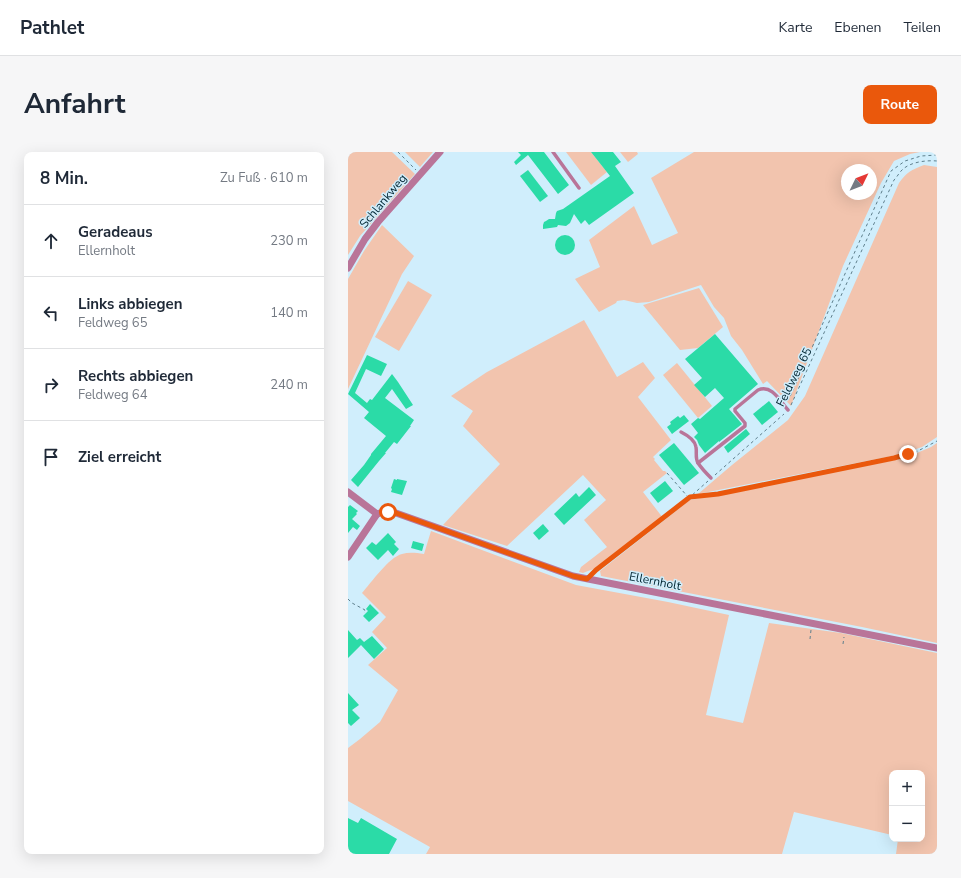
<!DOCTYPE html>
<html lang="de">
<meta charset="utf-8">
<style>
:root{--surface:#fff;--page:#f6f6f7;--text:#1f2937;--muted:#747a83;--line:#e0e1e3;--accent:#ea580c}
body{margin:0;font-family:"Nunito Sans",sans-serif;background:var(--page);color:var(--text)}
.controls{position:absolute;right:12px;bottom:12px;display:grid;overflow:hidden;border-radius:8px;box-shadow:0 4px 16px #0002}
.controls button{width:36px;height:36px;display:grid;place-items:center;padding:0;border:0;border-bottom:1px solid var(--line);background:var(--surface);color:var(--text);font:20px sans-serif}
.compass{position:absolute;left:493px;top:12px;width:36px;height:36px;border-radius:50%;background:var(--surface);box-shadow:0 4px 16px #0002;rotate:47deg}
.stop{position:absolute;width:12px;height:12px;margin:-9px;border:3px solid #ea580c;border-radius:50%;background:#fff}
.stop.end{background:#ea580c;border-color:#fff;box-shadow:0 1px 4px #0008}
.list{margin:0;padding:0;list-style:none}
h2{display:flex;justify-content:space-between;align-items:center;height:52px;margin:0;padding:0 16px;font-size:17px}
h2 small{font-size:13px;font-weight:400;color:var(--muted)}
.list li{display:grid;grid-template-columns:26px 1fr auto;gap:12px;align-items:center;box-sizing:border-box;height:72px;padding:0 16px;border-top:1px solid var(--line)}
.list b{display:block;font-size:15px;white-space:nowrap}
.list p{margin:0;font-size:13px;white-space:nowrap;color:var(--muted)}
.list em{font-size:13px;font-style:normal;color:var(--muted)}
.icon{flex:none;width:22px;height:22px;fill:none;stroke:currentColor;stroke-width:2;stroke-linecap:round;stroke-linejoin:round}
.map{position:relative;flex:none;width:589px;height:702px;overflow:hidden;border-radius:8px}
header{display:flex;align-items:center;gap:24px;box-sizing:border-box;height:56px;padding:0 20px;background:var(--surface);border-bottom:1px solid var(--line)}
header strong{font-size:19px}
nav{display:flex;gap:22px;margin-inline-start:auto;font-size:14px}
.intro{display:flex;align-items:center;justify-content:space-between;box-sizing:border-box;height:96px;padding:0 24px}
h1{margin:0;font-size:28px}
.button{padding:10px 18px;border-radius:8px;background:var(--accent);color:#fff;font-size:14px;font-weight:700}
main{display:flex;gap:24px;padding:0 24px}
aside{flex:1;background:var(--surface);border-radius:8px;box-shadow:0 4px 16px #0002}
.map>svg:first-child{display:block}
.green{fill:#f2c4ae;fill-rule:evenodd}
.building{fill:#2bdba7}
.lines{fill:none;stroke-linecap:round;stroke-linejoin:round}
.path{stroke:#5e7f8c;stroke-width:1;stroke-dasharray:3 3;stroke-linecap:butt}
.service{stroke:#b97599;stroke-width:3.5}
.minor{stroke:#b97599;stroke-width:7}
.route{stroke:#ea580c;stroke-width:5}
.labels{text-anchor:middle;stroke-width:3;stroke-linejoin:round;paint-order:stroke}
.street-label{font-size:12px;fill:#012430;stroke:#d0eefc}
</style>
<header>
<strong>Pathlet</strong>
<nav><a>Karte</a><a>Ebenen</a><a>Teilen</a></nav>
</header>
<div class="intro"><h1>Anfahrt</h1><a class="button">Route</a></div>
<main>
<aside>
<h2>8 Min.<small>Zu Fuß · 610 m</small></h2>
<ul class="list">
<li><svg class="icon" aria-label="ahead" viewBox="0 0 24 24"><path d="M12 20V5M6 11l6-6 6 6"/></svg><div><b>Geradeaus</b><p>Ellernholt</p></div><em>230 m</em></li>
<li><svg class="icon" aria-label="left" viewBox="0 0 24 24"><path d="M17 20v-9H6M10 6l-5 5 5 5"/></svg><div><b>Links abbiegen</b><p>Feldweg 65</p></div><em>140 m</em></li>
<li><svg class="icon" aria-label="right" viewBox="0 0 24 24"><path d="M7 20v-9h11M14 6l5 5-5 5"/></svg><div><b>Rechts abbiegen</b><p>Feldweg 64</p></div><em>240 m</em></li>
<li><svg class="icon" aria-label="arrive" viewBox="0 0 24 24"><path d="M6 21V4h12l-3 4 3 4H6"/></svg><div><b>Ziel erreicht</b></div></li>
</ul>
</aside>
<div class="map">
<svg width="589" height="702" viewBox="0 0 589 702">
<rect width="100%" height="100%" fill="#d0eefc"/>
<!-- green -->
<g class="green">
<path d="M0,0H44L67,22L12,84L0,103Z"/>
<path d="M57,0H85L72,15Z"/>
<path d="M218,0H243L259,20L243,33Z"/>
<path d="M272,0H289L290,2L280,10Z"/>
<path d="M346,0H572L562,2L546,9L533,31L495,114L443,254L419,229L415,232L394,198L383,184L376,166L366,155L353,133L301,150L289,151L276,148L269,149L268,151L251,160L227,127L252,115L241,88L286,54L304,93L330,81L303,26ZM499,18H523V42H499Z"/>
<path d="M576,13L589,15V285L574,295L554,302L350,342L384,313L440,268L457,244L551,31C559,20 563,18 576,13Z"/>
<path d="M34,73L66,104L54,122L0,237V127L16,99Z"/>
<path d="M60,129L84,143L51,199L27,185Z"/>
<path d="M351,136L375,175L350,196L332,198L295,153Z"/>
<path d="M236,168L269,225L295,210L307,226L290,245L323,288L305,305L307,307L306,308L315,319H317L319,321L295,340L315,366L265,402L246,417L240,419L235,421L231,420L233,415L259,395L236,368L258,348L235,323L159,394L95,373L152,312L115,274L125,259L103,244L139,220Z"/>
<path d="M329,211L364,254L350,266L315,223Z"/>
<path d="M589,291V491L514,475L253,424L252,419L342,348L557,306L583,295Z"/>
<path d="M83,379L228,433L320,450L381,463L358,563L395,571L421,471L493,481L589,501V702H548L550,687H574V621H544V683L446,660L434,702H78L82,695L0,649V596L12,587L32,570L50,538L20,513L39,496L24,480L38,465L14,441C23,431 41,405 54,402C61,400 68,401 76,402Z"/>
</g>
<!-- building -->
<g class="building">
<path d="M170,0H196L221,33L210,42L180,3L168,13L166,10L173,3Z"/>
<path d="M243,0H265L273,10L267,14L286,41L241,73L237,68L233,72L226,62L222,71L218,74L210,73L209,75L195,77V73L196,70L198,69L201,67H207L208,61L209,59L215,57L262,24Z"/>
<path d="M180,18L200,44L192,50L172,24Z"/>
<circle cx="217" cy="93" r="10"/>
<path d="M367,182L410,232L381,257L394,272L371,290V289L357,301L351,293L349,288L346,285L350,281L343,272L350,266L352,267L376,246L367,236L357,245L346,233L354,226L337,207Z"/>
<path d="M19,203L39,212L33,224L18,217L7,241L19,251L22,247L24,248L44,222L50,230L65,253L58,257L44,237L37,246L66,268L62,274H63L49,292L46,290L37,301H38L31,309L10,335L3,328L16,313L23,303V302L38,284L16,266L21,260L0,242Z"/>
<path d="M421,249L430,260L414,273L405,262Z"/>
<path d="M336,263L341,269L324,282L319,275L323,272L322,270L330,264L332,266Z"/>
<path d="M398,277L402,282L380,301L376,295Z"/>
<path d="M326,291L351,321L336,333L311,303Z"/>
<path d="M46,327L49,328V327L59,329L54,343L43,340L44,337L43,336Z"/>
<path d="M317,329L325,339L310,351L302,341Z"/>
<path d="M241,335L248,343L216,373L206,362L228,341L231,345Z"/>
<path d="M2,353L10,359L8,361L9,362L4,367L12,374L9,378L5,375L0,381V355Z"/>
<path d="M195,372L201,379L191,388L185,381Z"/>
<path d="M40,381L48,390L46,392L51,397L45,404L40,398L30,408L18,396L24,390L28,393Z"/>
<path d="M65,389L76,392L74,399L63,396Z"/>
<path d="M22,452L31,461L21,470L15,464L20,459L18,457Z"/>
<path d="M0,478L9,488L12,486L16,490L24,484L36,497L26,507L13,493L0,506Z"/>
<path d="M0,541L11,553L4,558L12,566L3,574L0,571Z"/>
<path d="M0,666L10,671L13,666L49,687L41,702H0Z"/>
</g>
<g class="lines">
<!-- path -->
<g class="path">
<path d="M50,0L68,18"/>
<path d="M439,249L441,247L543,19L557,9L573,4L589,3"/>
<path d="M443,253L546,28C549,25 551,21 554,18C562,10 578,8 589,9"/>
<path d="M319,321L340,345"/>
<path d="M367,323L436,262"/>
<path d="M343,345L370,341L546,306L568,300L589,289"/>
<path d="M245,420L342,345L360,329"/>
<path d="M0,447L4,451L17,458L16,460L17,461"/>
<path d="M462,487L463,478"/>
<path d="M495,492L496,485"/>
</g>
<!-- service -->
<g class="service">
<path d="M205,0L231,36"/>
<path d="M333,280C339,283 347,288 348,295C349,301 347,306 350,311C354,317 359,322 363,326"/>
<path d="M350,311L397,274V271L387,259V257L410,238C424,232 432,249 440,258"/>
</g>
<!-- minor -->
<g class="minor">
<path d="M0,116L17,87L30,70L92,0"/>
<path d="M0,340L29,362"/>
<path d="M29,362C36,359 40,360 48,361L225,424L589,496"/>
<path d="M0,405L29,362"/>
</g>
</g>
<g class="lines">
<!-- route -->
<path class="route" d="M40,360L48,361L225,424L239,427L248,418L342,345L370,342L546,306L560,302"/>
</g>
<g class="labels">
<!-- street labels -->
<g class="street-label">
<text transform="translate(35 49) rotate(-50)" y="4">Schlankweg</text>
<text transform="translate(446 225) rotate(-63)" y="4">Feldweg 65</text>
<text transform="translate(307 429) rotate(11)" y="4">Ellernholt</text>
</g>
</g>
</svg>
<div class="controls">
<button>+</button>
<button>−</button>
</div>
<svg class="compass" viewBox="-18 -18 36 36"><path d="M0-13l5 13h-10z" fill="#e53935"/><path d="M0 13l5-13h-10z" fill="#747a83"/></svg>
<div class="stop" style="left:40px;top:360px"></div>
<div class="stop end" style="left:560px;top:302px"></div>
</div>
</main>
